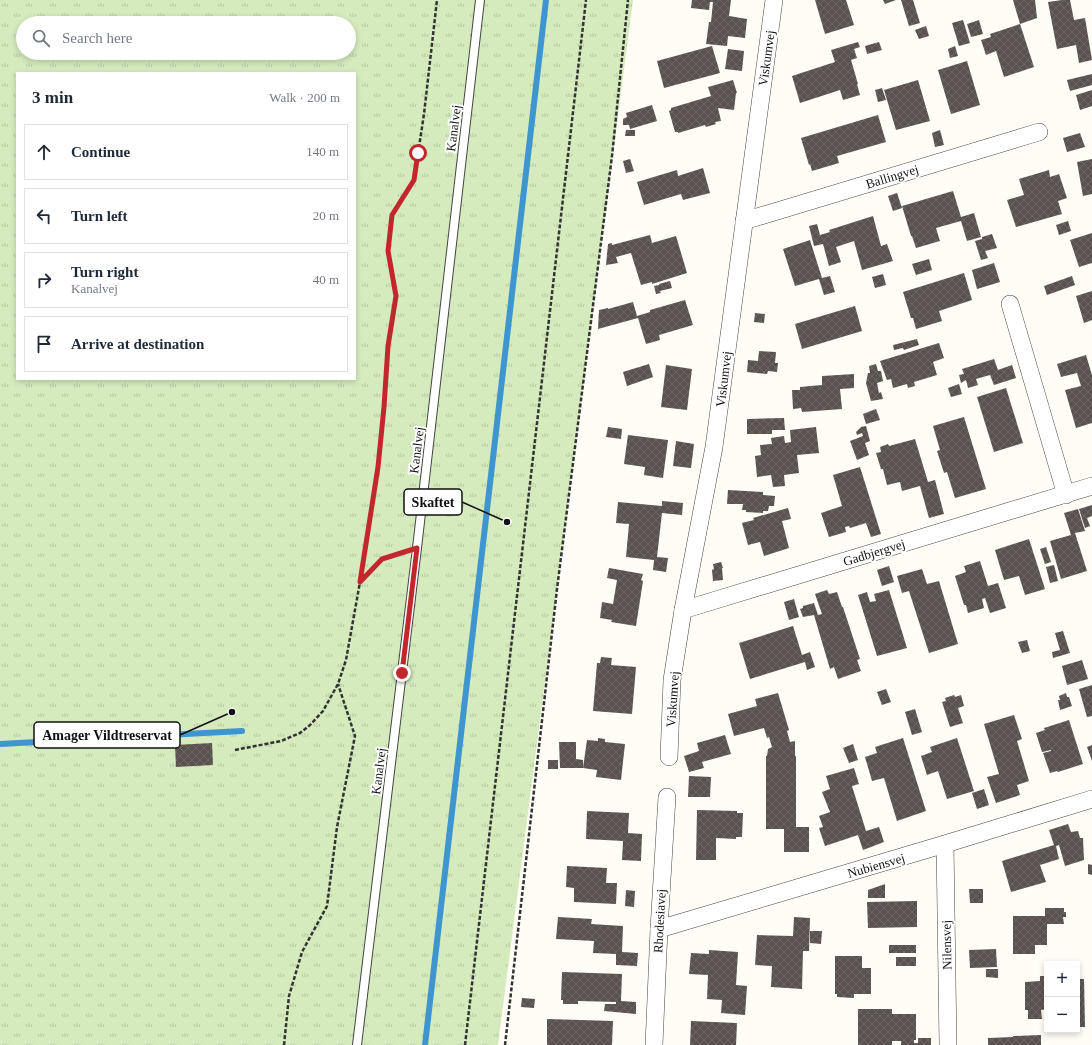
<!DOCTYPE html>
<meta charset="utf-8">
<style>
:root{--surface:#fff;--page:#f2f2f3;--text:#1f2937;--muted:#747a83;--line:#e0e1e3}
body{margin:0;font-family:Georgia,serif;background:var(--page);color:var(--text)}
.controls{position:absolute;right:12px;bottom:12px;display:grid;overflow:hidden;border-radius:0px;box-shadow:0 2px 6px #0003}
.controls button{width:36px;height:36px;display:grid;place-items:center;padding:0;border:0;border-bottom:1px solid var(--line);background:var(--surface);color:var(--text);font:20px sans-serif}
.stop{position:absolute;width:12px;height:12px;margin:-9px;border:3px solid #c4262e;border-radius:50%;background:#fff}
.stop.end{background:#c4262e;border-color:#fff;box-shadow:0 1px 4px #0008}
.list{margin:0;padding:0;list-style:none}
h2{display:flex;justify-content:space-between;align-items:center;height:52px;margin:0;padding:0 16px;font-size:17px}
h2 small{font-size:13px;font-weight:400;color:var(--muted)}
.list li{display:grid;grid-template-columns:26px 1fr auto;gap:12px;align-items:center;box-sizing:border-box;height:56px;margin:0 8px 8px;padding:0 8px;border:1px solid var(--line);border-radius:0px}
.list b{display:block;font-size:15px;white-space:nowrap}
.list p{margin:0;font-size:13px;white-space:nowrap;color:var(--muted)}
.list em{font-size:13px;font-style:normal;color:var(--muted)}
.icon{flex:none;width:22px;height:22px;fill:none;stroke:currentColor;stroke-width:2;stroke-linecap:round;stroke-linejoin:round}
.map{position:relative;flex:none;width:1092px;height:1045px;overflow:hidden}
.search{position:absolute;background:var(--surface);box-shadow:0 2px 6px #0003;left:16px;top:16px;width:340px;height:44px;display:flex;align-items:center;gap:10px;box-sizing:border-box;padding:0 14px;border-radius:22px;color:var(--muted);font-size:15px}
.panel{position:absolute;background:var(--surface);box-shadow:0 2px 6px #0003;left:16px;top:72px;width:340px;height:308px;border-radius:0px}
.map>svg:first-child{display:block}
.park{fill:url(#park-tufts);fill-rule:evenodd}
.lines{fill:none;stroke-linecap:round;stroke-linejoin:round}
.stream{stroke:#3f96cf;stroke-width:6}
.building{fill:url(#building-cross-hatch)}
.lane-casing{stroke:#444;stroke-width:10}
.street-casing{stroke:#444;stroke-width:18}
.path{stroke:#333;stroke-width:2.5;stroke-dasharray:4 2;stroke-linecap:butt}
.lane{stroke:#fff;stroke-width:8}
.street{stroke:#fff;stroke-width:17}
.route{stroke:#c4262e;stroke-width:5}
.labels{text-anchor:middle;stroke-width:4;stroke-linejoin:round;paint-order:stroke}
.street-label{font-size:13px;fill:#111;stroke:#fff}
.leader{fill:none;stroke:#111;stroke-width:1.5}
.callout-dot{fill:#111;stroke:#fff;stroke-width:1.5}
.callout{fill:#fff;stroke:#111;stroke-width:1.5}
.callout-label{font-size:14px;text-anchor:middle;font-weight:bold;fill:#111}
</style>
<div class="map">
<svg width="1092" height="1045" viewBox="0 0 1092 1045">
<defs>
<pattern id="park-tufts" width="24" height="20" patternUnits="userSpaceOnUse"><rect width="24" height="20" fill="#d5ebbd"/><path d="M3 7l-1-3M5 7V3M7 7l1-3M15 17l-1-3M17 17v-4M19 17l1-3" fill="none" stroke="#b6c8a1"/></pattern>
<pattern id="building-cross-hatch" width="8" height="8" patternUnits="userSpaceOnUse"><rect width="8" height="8" fill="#5a524d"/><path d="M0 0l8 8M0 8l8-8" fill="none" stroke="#6d6662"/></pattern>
</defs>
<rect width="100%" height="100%" fill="#fffdf5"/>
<!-- park -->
<path class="park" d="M0,0H633L498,1045H0ZM23,23H349V53H23ZM17,73H355V379H17Z"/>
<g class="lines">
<!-- stream -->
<g class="stream">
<path d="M0,744L242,731"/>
<path d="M425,1045L546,0"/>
</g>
</g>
<!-- building -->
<g class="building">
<path d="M692,0H731L729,16L747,19L745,38L728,36L727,46L706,44L709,22H711L713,2H710L709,10L691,8Z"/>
<path d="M815,0H846L854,25L825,34Z"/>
<path d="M883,0H896L885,4Z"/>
<path d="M901,0H913L920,23L909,26Z"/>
<path d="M1013,0H1035L1037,18L1020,24Z"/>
<path d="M1062,0H1070L1074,20L1085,18L1092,60L1079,63L1076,45L1057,49L1048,2Z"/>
<path d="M963,20L970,43L959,46L952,23Z"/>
<path d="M979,20L983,34L971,37L967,24Z"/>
<path d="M1020,24L1034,67L1004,77L996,51L986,55L981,40L991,37L990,34Z"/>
<path d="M926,26L929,36L919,39L915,30Z"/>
<path d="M858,42L860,47L854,49L857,58L851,60L858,84H857L860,95L843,100L840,90L800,103L792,76L835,62L831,50Z"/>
<path d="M879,42L882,50L867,54L865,46Z"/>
<path d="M712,46L720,73L664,88L657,61Z"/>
<path d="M955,46L958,56L950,58L948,49Z"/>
<path d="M728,49L744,51L742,71L725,69Z"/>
<path d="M967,61L980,105L951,114L938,70Z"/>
<path d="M1092,74V85L1070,91L1067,80Z"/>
<path d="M733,80L737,93H736L734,110L718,108L721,121L715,122L716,124L706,127L705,125L678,133V132H675L669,111L671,110V108L711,96L708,87Z"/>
<path d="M918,80L930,121L896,130L884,90Z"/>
<path d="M882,88L886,100L878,102L875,90Z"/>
<path d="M1092,90V106L1080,110L1076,95Z"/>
<path d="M652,105L657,121L630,129L629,125H623V119L627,117L626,113Z"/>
<path d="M878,115L886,142L837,156L839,163L812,171L810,164L809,165L801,138Z"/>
<path d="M626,130H635V136H625Z"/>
<path d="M940,130L944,145L935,147L932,133Z"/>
<path d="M1080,133L1085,147L1067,152L1063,138Z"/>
<path d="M630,159L634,171L626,173L623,161Z"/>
<path d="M1092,159V194L1083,196L1077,162Z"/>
<path d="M703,168L710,193L683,200L681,194L644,205L637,182L677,170L678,176Z"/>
<path d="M1049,170L1050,177L1059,174L1067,198L1058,201L1062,214L1016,227L1007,200L1024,195L1019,179Z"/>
<path d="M953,191L961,217L974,213L981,237L967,241L961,221L936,228L940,241L916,248L912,236H911L902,206Z"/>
<path d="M897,193L902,208L893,211L888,196Z"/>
<path d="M873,216L881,246L887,244L893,261L862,270L854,241L836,247L841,262L829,266L823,244L814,246L809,226L817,224L820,235L830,232L829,230Z"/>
<path d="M1068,221L1071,231L1059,235L1056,225Z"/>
<path d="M1092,233V263L1079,267L1070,240Z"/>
<path d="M992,234L997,248L985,251L988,258L981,260L975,241L982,239V237Z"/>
<path d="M650,235L652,243L676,236L687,273L652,284V282L641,285L631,253L616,257L618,263L606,265L608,244L612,243V245Z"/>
<path d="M810,240L822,278L830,276L835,292L824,295L819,279L795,286L783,249Z"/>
<path d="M929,259L932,270L916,275L912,264Z"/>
<path d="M994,263L1000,282L977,289L972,270Z"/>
<path d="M964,273L972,300L939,311L942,321L916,329L913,318H911L903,292Z"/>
<path d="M883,274L886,285L875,288L872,277Z"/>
<path d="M1072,276L1075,285L1047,295L1044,286Z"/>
<path d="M670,281L672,288L660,291L661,293L656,294L654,286L659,285V284Z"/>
<path d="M1092,291V320L1084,323L1076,296Z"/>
<path d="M685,300L693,325L659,335L660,340L646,344L638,318L598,329L599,310L608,308V309L633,302L637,316L650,312V310Z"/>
<path d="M855,306L862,331L802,349L795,324Z"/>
<path d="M755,313L765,314L764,323L754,322Z"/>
<path d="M917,339L919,345L904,350L903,348L894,350L893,345Z"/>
<path d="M939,343L944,358L933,362L937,375L914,382L915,386L908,388L907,384L893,388L891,379L887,380L880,361Z"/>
<path d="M759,351L776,352L775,363H778L777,372L768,371L767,374L747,372L748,360L758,361Z"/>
<path d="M1086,355L1092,375V423L1076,428L1065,390L1081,386L1077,373L1061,377L1057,364Z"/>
<path d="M994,359L998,370L1012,365L1016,378L994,385L990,375L976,379L978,385L968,388L966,380L961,383L959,375L964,374L962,369Z"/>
<path d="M649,364L653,377L627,386L623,372Z"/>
<path d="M876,364L878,371H881L883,381L877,383L879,393L881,392L883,399L871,401L866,383L868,373H870L869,366Z"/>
<path d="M666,365L692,369L687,410L661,407Z"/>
<path d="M854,374V388L840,389L842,409L802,412L801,408L793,409L792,390H800V387L822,385V376Z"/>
<path d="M959,384L962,394L951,397L948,388Z"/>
<path d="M1006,388L1023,443L994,452L977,397Z"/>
<path d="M876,409L880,420L866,424L863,414Z"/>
<path d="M964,417L986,489L955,498L947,472L944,473L937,451L940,450L933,426Z"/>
<path d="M784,418L785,430H772V434H747V419Z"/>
<path d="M866,426L870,441L865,443L869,455L857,460L850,441L863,436L862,433L857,435L856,432L861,427Z"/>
<path d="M608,427L622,429L621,439L606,437Z"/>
<path d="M816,427L819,453L797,455L799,473L784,475L785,486L773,487L771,475L757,477L755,456L761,455L760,445L772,444L771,438L784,436L785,443L791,442L790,430Z"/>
<path d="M628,435L668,440L663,478L644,475L645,467L624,464Z"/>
<path d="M915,439L928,482L935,480L944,514L929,518L920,486L902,491L900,482L887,485L883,469H881L876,453L881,452L880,447L888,444L889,446Z"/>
<path d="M676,441L694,444L691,468L673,466Z"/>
<path d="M860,467L881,534L871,537L866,523L850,528L849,526L845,527L846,532L829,537L821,513L842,506L833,475Z"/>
<path d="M728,490L763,492V495L775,496L774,506H769L768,511H763V513L746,512V510H742L743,504H727Z"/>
<path d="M662,501L683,503L682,515L662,513L657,557L668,558L666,572L653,570L654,560L626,557L629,524L616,523L618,502L662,506Z"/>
<path d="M1092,505V516L1087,518L1090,526L1085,528L1079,509Z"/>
<path d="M788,508L791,519L782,521L789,548L764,556L760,542L748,545L742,523L754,520L753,518Z"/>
<path d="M1078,509L1085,531L1075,533L1087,571L1061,579L1050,541L1071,535L1064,513Z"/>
<path d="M1029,539L1045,589L1025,595L1019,576L1004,580L995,550Z"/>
<path d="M1046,547L1051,562L1045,564L1040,549Z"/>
<path d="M980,561L988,586L998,583L1006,608L990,613L985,598L982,599L984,608L968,613L966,605H964L955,576L966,572L964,566Z"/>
<path d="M721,562L723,568H722L723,580L713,581L712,570L714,569L713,564Z"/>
<path d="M1054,565L1058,581L1050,583L1046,567Z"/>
<path d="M889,566L894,582L882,586L877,570Z"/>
<path d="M609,568L643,574L641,580L643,581L636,626L611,622L612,620L600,618L602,602L613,604L617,580L607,578Z"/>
<path d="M922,569L927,584L939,581L958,644L929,653L909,591L902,593L897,576Z"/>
<path d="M827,590L829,594L837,592L842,607H843L860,659L857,660L861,671L838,679L834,667L830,669L814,615L803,617L800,609L803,608V606L814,603L818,615L822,614L815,594Z"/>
<path d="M889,590L907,648L877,656L858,595L867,592L870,602L876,601L874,594Z"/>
<path d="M794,599L799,617L789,620L784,602Z"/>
<path d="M793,626L802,655L810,652L815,667L807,670L805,662L750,679L739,643Z"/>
<path d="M1063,631L1070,653L1053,658L1052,652L1060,650L1055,633Z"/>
<path d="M1027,640L1030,651L1022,653L1018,642Z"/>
<path d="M601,657L612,658L611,665L636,667L632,714L593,711L597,663H600Z"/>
<path d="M1082,660L1088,679L1067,685L1062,666Z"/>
<path d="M1092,685V716L1087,717L1079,689Z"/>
<path d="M886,689L891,702L882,705L877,692Z"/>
<path d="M778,693L789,730L787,731L790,742L795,741V756H796V827H809V852H784V829H766V756H767L768,749L772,747L769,737L767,738L764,728L734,736L728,714L757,706L755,699Z"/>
<path d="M1066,693L1067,697H1069L1072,706L1060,710L1058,700H1060L1059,696Z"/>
<path d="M954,695L955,697L961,695L964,706L958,708L963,723L950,727L942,702L946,701L945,698Z"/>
<path d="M915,709L922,732L912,735L905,712Z"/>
<path d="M1014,715L1022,739L1017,741L1029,781L1017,785L1020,795L996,803L987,777L999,774L984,724Z"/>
<path d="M1069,720L1083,764L1058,772L1057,771L1050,773L1043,753L1051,751V750L1042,752L1036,733L1045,730L1044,728Z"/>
<path d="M725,735L731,754L702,762L704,768L689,772L684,756L699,751L697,743Z"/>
<path d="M598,738L605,739V742L625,744L621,780L596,777L597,770L583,768L587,740L598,741Z"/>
<path d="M903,738L926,811L897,821L884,778L872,781L865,757L877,753L875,747Z"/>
<path d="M957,738L974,791L947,799L938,771L927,775L921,756L932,752L930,747Z"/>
<path d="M559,742H576V759L583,760V768H560Z"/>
<path d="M212,743L213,765L176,767L175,745Z"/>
<path d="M853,744L858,760L849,763L843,748Z"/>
<path d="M1092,745V761L1087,747Z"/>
<rect x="548" y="760" width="10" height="9"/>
<path d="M854,768L859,784L852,786L866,831L879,827L884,842L863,850L858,835L825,846L819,828L823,827L819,816L830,812L822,792L830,789L826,776Z"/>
<path d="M689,776L711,777L710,797H688Z"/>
<path d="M984,789L989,805L977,809L972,793Z"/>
<path d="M697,810L737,811V813H743L742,837H736V839L716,838V860H696Z"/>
<path d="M587,811L629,813L628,833L642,834L641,861L622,860L623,841L586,839Z"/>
<path d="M1068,824L1071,832L1078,831L1080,838H1083L1084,860L1065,866L1059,845L1056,846L1059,859L1040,865L1046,882L1011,892L1002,861L1054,845L1049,830Z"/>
<path d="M1088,864L1092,865V875L1088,874Z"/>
<path d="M567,866L607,868L606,883H617L616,904L574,902V888L566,887Z"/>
<path d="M885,884V898H868V890Z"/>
<path d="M969,889H983V903H970Z"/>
<path d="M626,890L635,891L634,907L625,906Z"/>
<path d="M917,901V927L868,928L867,902Z"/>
<path d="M1045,908H1064V912H1066V917H1063L1064,924H1047V945H1035V954H1013V916H1045Z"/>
<path d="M558,917L592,919L591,924L623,926L622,952L638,953L637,966L616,965V954L593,953L594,941L556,939Z"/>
<path d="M794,917L810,918L809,951H803L802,989L771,987L772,966L755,965L757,935L793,936Z"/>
<path d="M810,931H822L821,944L810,943Z"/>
<rect x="889" y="945" width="27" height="8"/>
<path d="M996,949L997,967L970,968L969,950Z"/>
<path d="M709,950L738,952L736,985L747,986L745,1015L721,1013L722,1000L707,999L708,975L689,974L691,953L709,954Z"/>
<path d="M835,956H862V968H871V994H854V998L837,997V994H835Z"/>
<rect x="896" y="957" width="20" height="9"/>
<path d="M986,969H998V978L986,977Z"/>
<path d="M562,972L622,974L621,1001L636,1002V1014L604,1011L605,1004H616V1002L578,1001V1004H563V1000H561Z"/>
<path d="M1040,976H1047V1009L1041,1010L1042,1019H1028V1010H1025V982L1040,981Z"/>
<path d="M1077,979H1084L1085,1027H1077Z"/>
<path d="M522,998L535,999L534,1008L521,1007Z"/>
<path d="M858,1009H892V1014H916V1040H914V1043H918V1038H931V1045H901V1041H892V1045H858Z"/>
<path d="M547,1019L613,1021L612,1045H547Z"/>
<path d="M691,1021L737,1023L736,1045H690Z"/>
<path d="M1041,1035V1045H988V1038L1013,1037V1036Z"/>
</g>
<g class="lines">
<defs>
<path id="lane" d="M357,1045L417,548L480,0"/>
<g id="street">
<path d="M744,221L1039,132"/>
<path d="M1010,304L1066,495"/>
<path d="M683,610L1092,486"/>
<path d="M669,757L672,680L683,610L714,447L774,0"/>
<path d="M945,844L948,1045"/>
<path d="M659,929L945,844L1092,799"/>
<path d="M654,1045L659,929L667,797"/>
</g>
</defs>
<!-- lane casing -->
<use href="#lane" class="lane-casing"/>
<!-- street casing -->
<use href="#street" class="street-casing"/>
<!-- path -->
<g class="path">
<path d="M360,582L378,467L384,407L388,346L396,296L388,251L392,215L414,180L424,114L437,0"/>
<path d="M235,750L281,741L300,733L310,725L323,711L338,684L346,660L360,582L382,559L403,553"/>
<path d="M284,1045L289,996L302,952L327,906L337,827L355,736L338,684"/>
<path d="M465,1045L586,0"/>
<path d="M505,1045L557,589L612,156L628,0"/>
</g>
<!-- lane -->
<use href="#lane" class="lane"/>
<!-- street -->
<use href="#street" class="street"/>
</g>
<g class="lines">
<!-- route -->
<path class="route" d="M402,673L417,548L382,559L360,582L378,467L384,407L388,346L396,296L388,251L392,215L414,180L418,153"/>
</g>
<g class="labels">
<!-- street labels -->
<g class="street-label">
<text transform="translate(766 58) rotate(-82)" y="5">Viskumvej</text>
<text transform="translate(453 128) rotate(-83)" y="5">Kanalvej</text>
<text transform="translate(892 176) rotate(-17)" y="5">Ballingvej</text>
<text transform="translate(723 379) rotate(-83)" y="5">Viskumvej</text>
<text transform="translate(416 450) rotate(-83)" y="5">Kanalvej</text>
<text transform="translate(874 552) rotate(-17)" y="5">Gadbjergvej</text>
<text transform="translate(672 699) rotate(-86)" y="5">Viskumvej</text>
<text transform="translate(378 771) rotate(-83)" y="5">Kanalvej</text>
<text transform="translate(876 865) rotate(-16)" y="5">Nubiensvej</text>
<text transform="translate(659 921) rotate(-87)" y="5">Rhodesiavej</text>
<text transform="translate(946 945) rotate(-91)" y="5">Nilensvej</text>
</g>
</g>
<!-- callouts -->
<path class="leader" d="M507 522L462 502M232 712L180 735"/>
<g class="callout-dot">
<circle cx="507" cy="522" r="4"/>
<circle cx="232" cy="712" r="4"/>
</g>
<g class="callout">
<rect x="404" y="489" width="58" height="26" rx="4"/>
<rect x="34" y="722" width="146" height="26" rx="4"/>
</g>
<g class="callout-label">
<text x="433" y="507">Skaftet</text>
<text x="107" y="740">Amager Vildtreservat</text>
</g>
</svg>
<div class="controls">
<button>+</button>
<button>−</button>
</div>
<div class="stop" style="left:418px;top:153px"></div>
<div class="stop end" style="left:402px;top:673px"></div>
<div class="search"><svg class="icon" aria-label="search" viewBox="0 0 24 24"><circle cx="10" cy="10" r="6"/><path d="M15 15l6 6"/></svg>Search here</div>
<section class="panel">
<h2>3 min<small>Walk · 200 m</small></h2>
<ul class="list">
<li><svg class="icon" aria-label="ahead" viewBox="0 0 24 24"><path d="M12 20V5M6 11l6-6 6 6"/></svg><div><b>Continue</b></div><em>140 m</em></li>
<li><svg class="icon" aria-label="left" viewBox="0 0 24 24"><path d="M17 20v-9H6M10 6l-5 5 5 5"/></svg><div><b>Turn left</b></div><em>20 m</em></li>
<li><svg class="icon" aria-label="right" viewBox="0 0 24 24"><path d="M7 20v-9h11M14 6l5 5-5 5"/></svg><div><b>Turn right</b><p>Kanalvej</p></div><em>40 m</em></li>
<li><svg class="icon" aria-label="arrive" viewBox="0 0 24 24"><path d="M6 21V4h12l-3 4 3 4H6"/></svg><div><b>Arrive at destination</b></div></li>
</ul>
</section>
</div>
